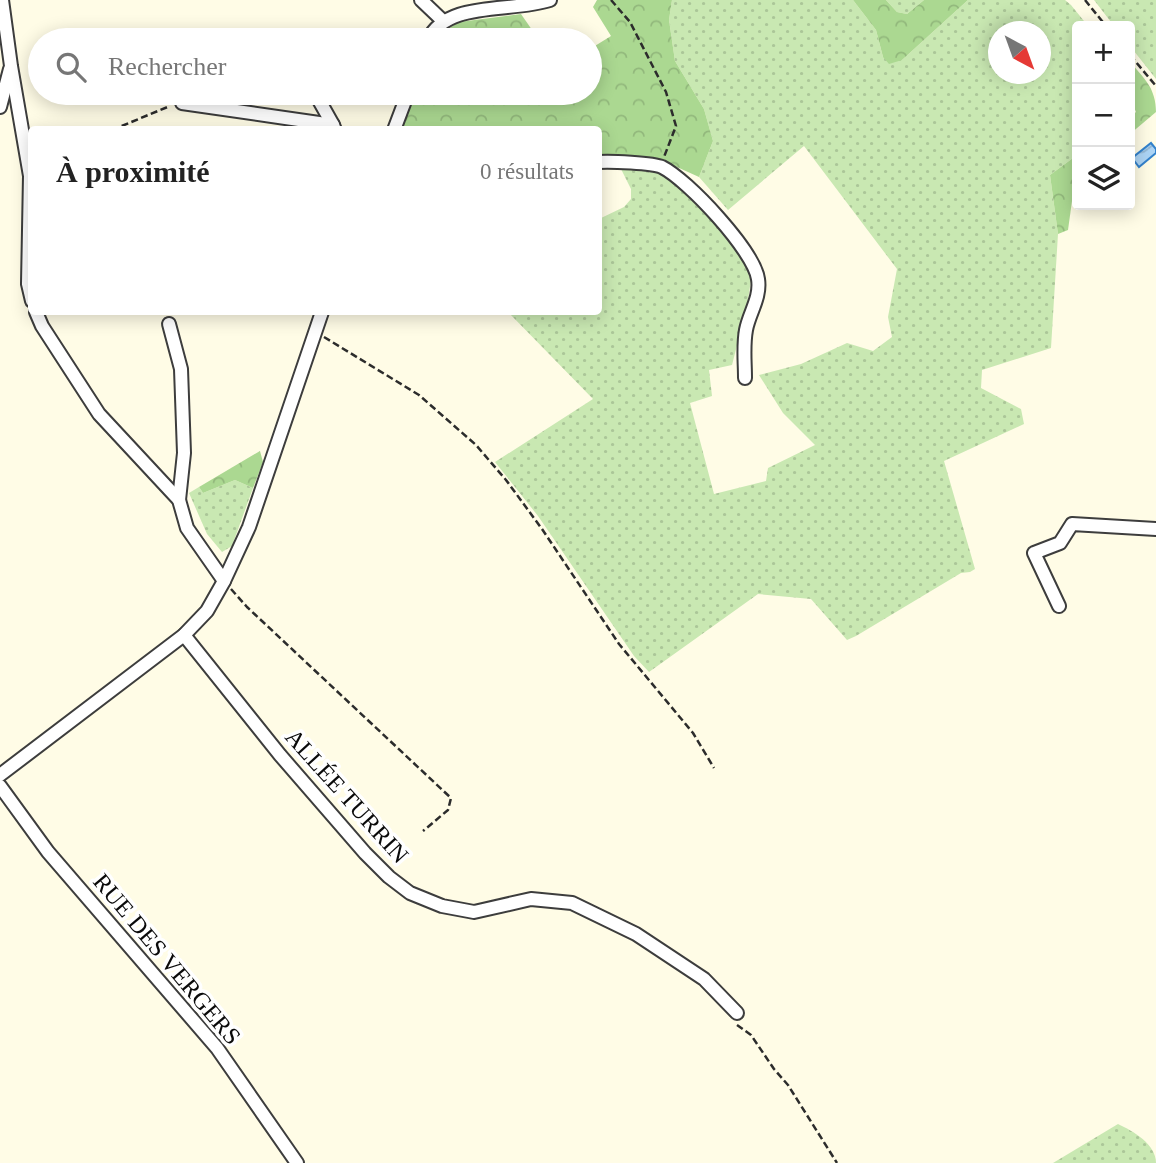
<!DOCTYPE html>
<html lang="fr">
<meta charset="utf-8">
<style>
:root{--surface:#fff;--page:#f2f2f2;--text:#222;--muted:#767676;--line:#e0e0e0}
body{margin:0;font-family:"Times New Roman",serif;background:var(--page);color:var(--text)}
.controls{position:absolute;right:21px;top:21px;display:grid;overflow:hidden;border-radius:7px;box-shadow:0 4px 18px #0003}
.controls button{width:63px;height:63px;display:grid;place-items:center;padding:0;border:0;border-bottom:2px solid var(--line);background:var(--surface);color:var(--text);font:35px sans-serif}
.compass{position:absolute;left:988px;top:21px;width:63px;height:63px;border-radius:50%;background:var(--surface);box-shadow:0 4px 18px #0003;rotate:139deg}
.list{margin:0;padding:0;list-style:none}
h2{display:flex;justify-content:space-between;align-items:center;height:91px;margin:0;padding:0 28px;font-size:30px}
h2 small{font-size:23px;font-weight:400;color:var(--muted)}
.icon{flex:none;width:38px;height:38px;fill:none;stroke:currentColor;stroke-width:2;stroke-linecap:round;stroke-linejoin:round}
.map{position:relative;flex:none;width:1156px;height:1163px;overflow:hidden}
.search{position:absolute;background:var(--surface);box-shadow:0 4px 18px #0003;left:28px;top:28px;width:574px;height:77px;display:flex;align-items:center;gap:18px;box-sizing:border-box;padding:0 24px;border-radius:38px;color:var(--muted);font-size:26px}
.panel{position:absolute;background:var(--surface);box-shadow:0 4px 18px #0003;left:28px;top:126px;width:574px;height:189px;border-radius:7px}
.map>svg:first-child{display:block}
.grass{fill:url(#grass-dots);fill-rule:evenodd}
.forest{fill:url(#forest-crowns)}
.water{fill:url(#water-waves);stroke:#3382cc;stroke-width:2}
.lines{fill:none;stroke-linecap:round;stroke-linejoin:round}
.minor-casing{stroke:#3d3d3d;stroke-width:16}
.path{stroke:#2c2c2c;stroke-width:2.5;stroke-dasharray:7 3.5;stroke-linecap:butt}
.minor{stroke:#fff;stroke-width:12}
.labels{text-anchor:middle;stroke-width:7;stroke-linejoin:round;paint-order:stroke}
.street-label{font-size:24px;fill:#0a0a0a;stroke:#fff}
</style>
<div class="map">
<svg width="1156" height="1163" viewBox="0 0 1156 1163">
<defs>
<pattern id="grass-dots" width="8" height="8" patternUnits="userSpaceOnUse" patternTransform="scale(1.75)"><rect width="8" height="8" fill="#c9e8b2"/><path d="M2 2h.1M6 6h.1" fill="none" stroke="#abc698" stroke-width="1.8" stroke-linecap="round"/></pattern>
<pattern id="forest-crowns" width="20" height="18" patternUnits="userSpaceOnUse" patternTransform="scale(1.75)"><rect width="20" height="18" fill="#abd891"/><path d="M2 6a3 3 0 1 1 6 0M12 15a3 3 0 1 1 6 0" fill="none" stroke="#92b87c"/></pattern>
<pattern id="water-waves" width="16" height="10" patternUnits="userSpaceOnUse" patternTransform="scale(1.75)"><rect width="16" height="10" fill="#acd4f5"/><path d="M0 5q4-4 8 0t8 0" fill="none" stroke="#93b5d1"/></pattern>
</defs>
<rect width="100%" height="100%" fill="#fffce6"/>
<!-- grass -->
<g class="grass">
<path d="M672,0H853L876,30L883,57L902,60L968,0H1065L1071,5L1088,26H1077V155L1050,175L1058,234L1051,348L982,370L981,388L1021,409L1024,424L944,461L975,569L970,572L961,573L856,636L847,640L811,599L758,594L649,672L634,656L538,516L495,462L593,399L508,312H598L599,219L624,207L631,199V189L621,169L656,172L670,179L729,238L744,261L751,280L747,306L732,365L709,370L712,396L690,403L714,494L766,481L768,468L815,445L783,413L759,375L801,364L847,343L873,351L892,337L888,317L897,269L804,146L728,210L699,177L713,141L704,109L675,61L669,20ZM998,32H1040V74H998Z"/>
<path d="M886,0H924L907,14L897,12Z"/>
<path d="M1094,0H1156V79L1130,46V26H1114Z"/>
<path d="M235,480L253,488L232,546L222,552L207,534L189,493L199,487L203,493Z"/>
<path d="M1118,1124C1133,1131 1156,1144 1156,1163H1053Z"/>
</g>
<!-- forest -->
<g class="forest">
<path d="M597,0H672L669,20L675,61L704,109L713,141L699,177L657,158L631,157L599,158L598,130H400L413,93H590V49L611,36L593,7Z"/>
<path d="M853,0H886L897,12L907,14L924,0H968L902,60L889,64L883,57L876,30Z"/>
<path d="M521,14L539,40H436L443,32L459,22Z"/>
<path d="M1130,62C1145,79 1156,89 1156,112L1130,134V117L1136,112L1130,98Z"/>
<path d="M1077,155V171L1076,172L1068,230L1058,234L1050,175Z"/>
<path d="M260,451L263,462L253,488L235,480L203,493L199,487Z"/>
</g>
<!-- water -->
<path class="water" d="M1151,143L1156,149V153L1139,167L1132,158Z"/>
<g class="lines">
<defs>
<g id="minor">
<path d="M2,0L11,66L30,176L28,284L32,301"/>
<path d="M421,0L442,20"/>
<path d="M428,40C447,0 510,13 550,0"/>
<path d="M315,93L333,125"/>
<path d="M182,103L333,125L335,130"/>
<path d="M0,107L10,69"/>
<path d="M394,130L408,93"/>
<path d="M598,162C610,161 653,163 662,167C688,180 754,251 758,279C761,298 749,313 746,330C743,346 745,362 745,378"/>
<path d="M36,312L42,326L99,414L179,500L187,528L224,581"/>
<path d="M169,324L181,369L184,453L179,500"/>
<path d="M1059,606L1034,553L1060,543L1072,524L1156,529"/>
<path d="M184,635L280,755L365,853L389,877L410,893L442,906L474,912L531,899L572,903L636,934L704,979L737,1013"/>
<path d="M0,775L184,635L207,611L224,581L249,527L322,312"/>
<path d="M0,786L48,852L217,1048L297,1163"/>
</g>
</defs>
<!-- minor casing -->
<use href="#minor" class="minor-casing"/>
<!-- path -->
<g class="path">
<path d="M611,0L630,22L666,92L676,126L664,157"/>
<path d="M1085,0L1106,26"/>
<path d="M1130,55L1156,86"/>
<path d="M112,130L170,106"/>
<path d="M324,337L419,395L476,445L506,480L542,529L619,644L693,733L714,768"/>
<path d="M231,589L247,607L451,798L448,810L423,831"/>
<path d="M737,1025L751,1035L774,1069L788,1085L837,1163"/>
</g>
<!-- minor -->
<use href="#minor" class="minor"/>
</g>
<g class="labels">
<!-- street labels -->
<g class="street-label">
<text transform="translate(347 796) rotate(48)" y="8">ALLÉE TURRIN</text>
<text transform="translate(167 959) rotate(50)" y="8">RUE DES VERGERS</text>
</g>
</g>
</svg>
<div class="controls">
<button>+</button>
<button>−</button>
<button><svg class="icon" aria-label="layers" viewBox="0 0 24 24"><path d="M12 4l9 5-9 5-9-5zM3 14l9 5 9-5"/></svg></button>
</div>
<svg class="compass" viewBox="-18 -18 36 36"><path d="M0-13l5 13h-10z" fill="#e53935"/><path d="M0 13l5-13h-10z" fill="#767676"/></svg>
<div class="search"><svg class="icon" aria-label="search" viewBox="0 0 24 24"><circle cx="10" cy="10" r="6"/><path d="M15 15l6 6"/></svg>Rechercher</div>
<section class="panel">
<h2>À proximité<small>0 résultats</small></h2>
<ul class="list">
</ul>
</section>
</div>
